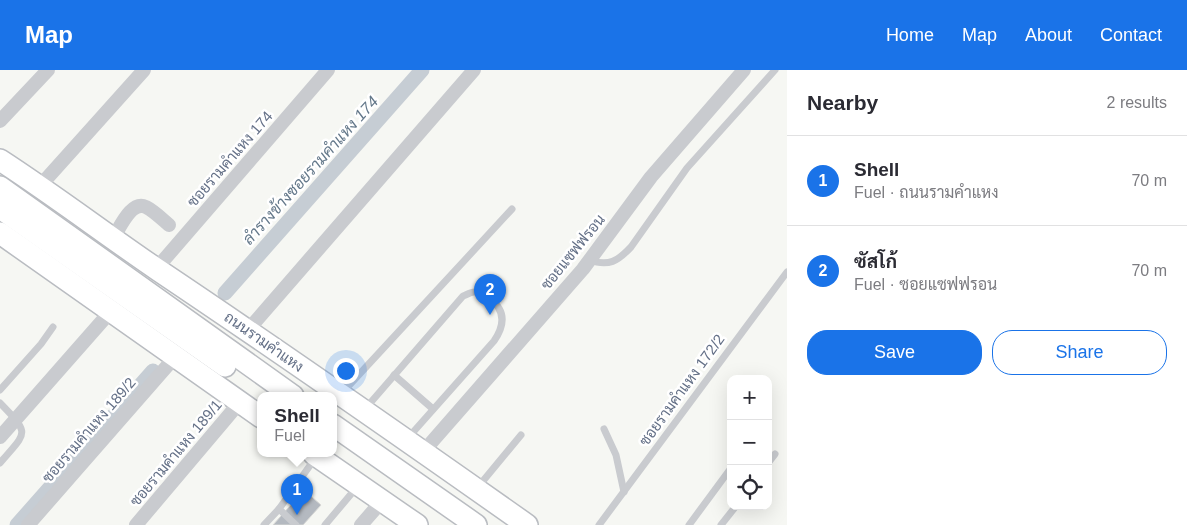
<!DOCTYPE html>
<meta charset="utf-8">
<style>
:root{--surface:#fff;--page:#f7f7f7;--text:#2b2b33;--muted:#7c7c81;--line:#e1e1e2;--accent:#1a73e8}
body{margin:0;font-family:Arial,Sarabun,sans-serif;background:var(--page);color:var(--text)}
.controls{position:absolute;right:15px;bottom:15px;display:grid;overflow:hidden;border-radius:10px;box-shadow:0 5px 20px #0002}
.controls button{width:45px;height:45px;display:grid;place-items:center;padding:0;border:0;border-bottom:1px solid var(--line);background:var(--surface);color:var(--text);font:25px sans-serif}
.you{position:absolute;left:345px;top:300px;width:18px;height:18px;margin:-12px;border:4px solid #fff;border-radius:50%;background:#1a73e8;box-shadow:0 0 0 8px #1a73e833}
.badge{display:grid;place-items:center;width:32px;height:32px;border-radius:50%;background:var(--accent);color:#fff;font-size:16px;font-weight:700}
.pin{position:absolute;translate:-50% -41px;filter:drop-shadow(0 1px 2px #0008)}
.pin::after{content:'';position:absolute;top:26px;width:18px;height:15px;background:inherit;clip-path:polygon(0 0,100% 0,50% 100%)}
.popup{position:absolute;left:257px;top:322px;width:80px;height:65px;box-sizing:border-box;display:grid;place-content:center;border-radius:10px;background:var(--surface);filter:drop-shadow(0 1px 4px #0005);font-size:16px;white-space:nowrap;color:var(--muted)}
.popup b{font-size:19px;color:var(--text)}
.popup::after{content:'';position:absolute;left:50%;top:100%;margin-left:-10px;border:10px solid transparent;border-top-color:var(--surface)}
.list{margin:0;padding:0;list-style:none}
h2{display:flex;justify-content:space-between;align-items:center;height:65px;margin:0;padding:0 20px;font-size:21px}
h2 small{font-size:16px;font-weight:400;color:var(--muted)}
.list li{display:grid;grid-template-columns:32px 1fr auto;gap:15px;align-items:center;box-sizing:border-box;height:90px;padding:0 20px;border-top:1px solid var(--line)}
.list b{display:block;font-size:19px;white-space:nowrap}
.list p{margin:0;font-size:16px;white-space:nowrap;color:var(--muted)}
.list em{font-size:16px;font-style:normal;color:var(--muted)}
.actions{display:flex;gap:10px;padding:15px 20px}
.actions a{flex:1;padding:11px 0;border:1px solid var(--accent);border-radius:20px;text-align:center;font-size:18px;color:var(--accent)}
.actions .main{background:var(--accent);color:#fff}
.icon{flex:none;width:28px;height:28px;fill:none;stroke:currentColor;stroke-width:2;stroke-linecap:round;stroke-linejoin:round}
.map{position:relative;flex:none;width:787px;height:455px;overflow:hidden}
header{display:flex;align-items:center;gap:30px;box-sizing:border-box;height:70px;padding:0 25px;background:var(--accent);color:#fff}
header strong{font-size:24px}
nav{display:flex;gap:28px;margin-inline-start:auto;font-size:18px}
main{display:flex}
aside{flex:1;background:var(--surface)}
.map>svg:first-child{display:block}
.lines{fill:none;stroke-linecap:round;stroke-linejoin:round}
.canal{stroke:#c6cdd4;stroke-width:15}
.building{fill:#b4b9c0;stroke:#d8d8d6}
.primary-casing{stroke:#b9bcc1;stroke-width:24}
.lane{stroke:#c9cbcf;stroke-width:7}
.street{stroke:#c9cbcf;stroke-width:14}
.primary{stroke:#fff;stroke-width:21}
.labels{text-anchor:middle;stroke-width:5;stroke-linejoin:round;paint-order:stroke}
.street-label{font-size:15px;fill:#647087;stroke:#fff}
.water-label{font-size:16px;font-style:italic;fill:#64788a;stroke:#fff}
</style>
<header>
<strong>Map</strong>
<nav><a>Home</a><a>Map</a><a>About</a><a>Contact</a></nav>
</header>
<main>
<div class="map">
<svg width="787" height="455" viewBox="0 0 787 455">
<rect width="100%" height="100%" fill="#f6f7f3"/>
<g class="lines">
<!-- canal -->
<g class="canal">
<path d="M225,223L422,0"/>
<path d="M17,455L153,301"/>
</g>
</g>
<!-- building -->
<path class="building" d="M304,420L321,435L303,455H273Z"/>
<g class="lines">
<defs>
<g id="primary">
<path d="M0,90C54,125 105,164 158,200C282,283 405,369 527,455"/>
<path d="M0,117L293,326"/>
<path d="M0,138L225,296"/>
<path d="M0,163L261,347"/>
<path d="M333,355L476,455"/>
<path d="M314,384L417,455"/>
</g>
</defs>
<!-- primary casing -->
<use href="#primary" class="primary-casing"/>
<!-- lane -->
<g class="lane">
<path d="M589,190C609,197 618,191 631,177L687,98L775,0"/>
<path d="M394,305L433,339"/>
<path d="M0,320L41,274L53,257"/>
<path d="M342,323L512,139"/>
<path d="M0,333C31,365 27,361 0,393"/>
<path d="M365,339L463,226C466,225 471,222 474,222C480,221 485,225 489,228C506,240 505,255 494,271L407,369"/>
<path d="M604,359L616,385L624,422"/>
<path d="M768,393L775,384"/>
<path d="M478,417L521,365"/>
<path d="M264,455L279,439"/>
<path d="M296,455L279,439L316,387"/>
<path d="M325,455L357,417"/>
<path d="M599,455L787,202"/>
<path d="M689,455L731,398"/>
<path d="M721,455L736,436"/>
</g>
<!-- street -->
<g class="street">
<path d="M0,51L48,0"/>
<path d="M40,116L144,0"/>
<path d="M113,168C120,158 131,130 146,137C154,141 162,149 169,155"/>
<path d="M156,199L328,0"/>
<path d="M248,260L474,0"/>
<path d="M0,367L111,241"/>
<path d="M423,382L583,199L651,107L744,0"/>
<path d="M28,455L175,287"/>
<path d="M136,455L240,332"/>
<path d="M361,455L382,431"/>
</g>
<!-- primary -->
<use href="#primary" class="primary"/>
</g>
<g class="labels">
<!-- street labels -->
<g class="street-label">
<text transform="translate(230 89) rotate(-49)" y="5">ซอยรามคำแหง 174</text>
<text transform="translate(573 182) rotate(-51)" y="5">ซอยแซฟฟรอน</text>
<text transform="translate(264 272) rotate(35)" y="5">ถนนรามคำแหง</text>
<text transform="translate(682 320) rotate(-54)" y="5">ซอยรามคำแหง 172/2</text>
<text transform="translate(89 360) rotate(-49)" y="5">ซอยรามคำแหง 189/2</text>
<text transform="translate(176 383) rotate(-50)" y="5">ซอยรามคำแหง 189/1</text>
</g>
<!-- water labels -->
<g class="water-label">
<text transform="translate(310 100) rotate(-48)" y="6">ลำรางข้างซอยรามคำแหง 174</text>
</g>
</g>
</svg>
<div class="controls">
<button>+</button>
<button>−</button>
<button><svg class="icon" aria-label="locate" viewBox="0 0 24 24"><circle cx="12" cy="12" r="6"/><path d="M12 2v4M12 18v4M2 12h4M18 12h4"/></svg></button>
</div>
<div class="you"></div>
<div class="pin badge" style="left:297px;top:445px">1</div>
<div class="popup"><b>Shell</b>Fuel</div>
<div class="pin badge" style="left:490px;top:245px">2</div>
</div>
<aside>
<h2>Nearby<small>2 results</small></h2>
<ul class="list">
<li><span class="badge">1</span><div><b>Shell</b><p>Fuel · ถนนรามคำแหง</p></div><em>70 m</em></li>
<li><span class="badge">2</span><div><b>ซัสโก้</b><p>Fuel · ซอยแซฟฟรอน</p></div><em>70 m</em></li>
</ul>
<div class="actions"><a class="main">Save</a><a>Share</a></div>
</aside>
</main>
